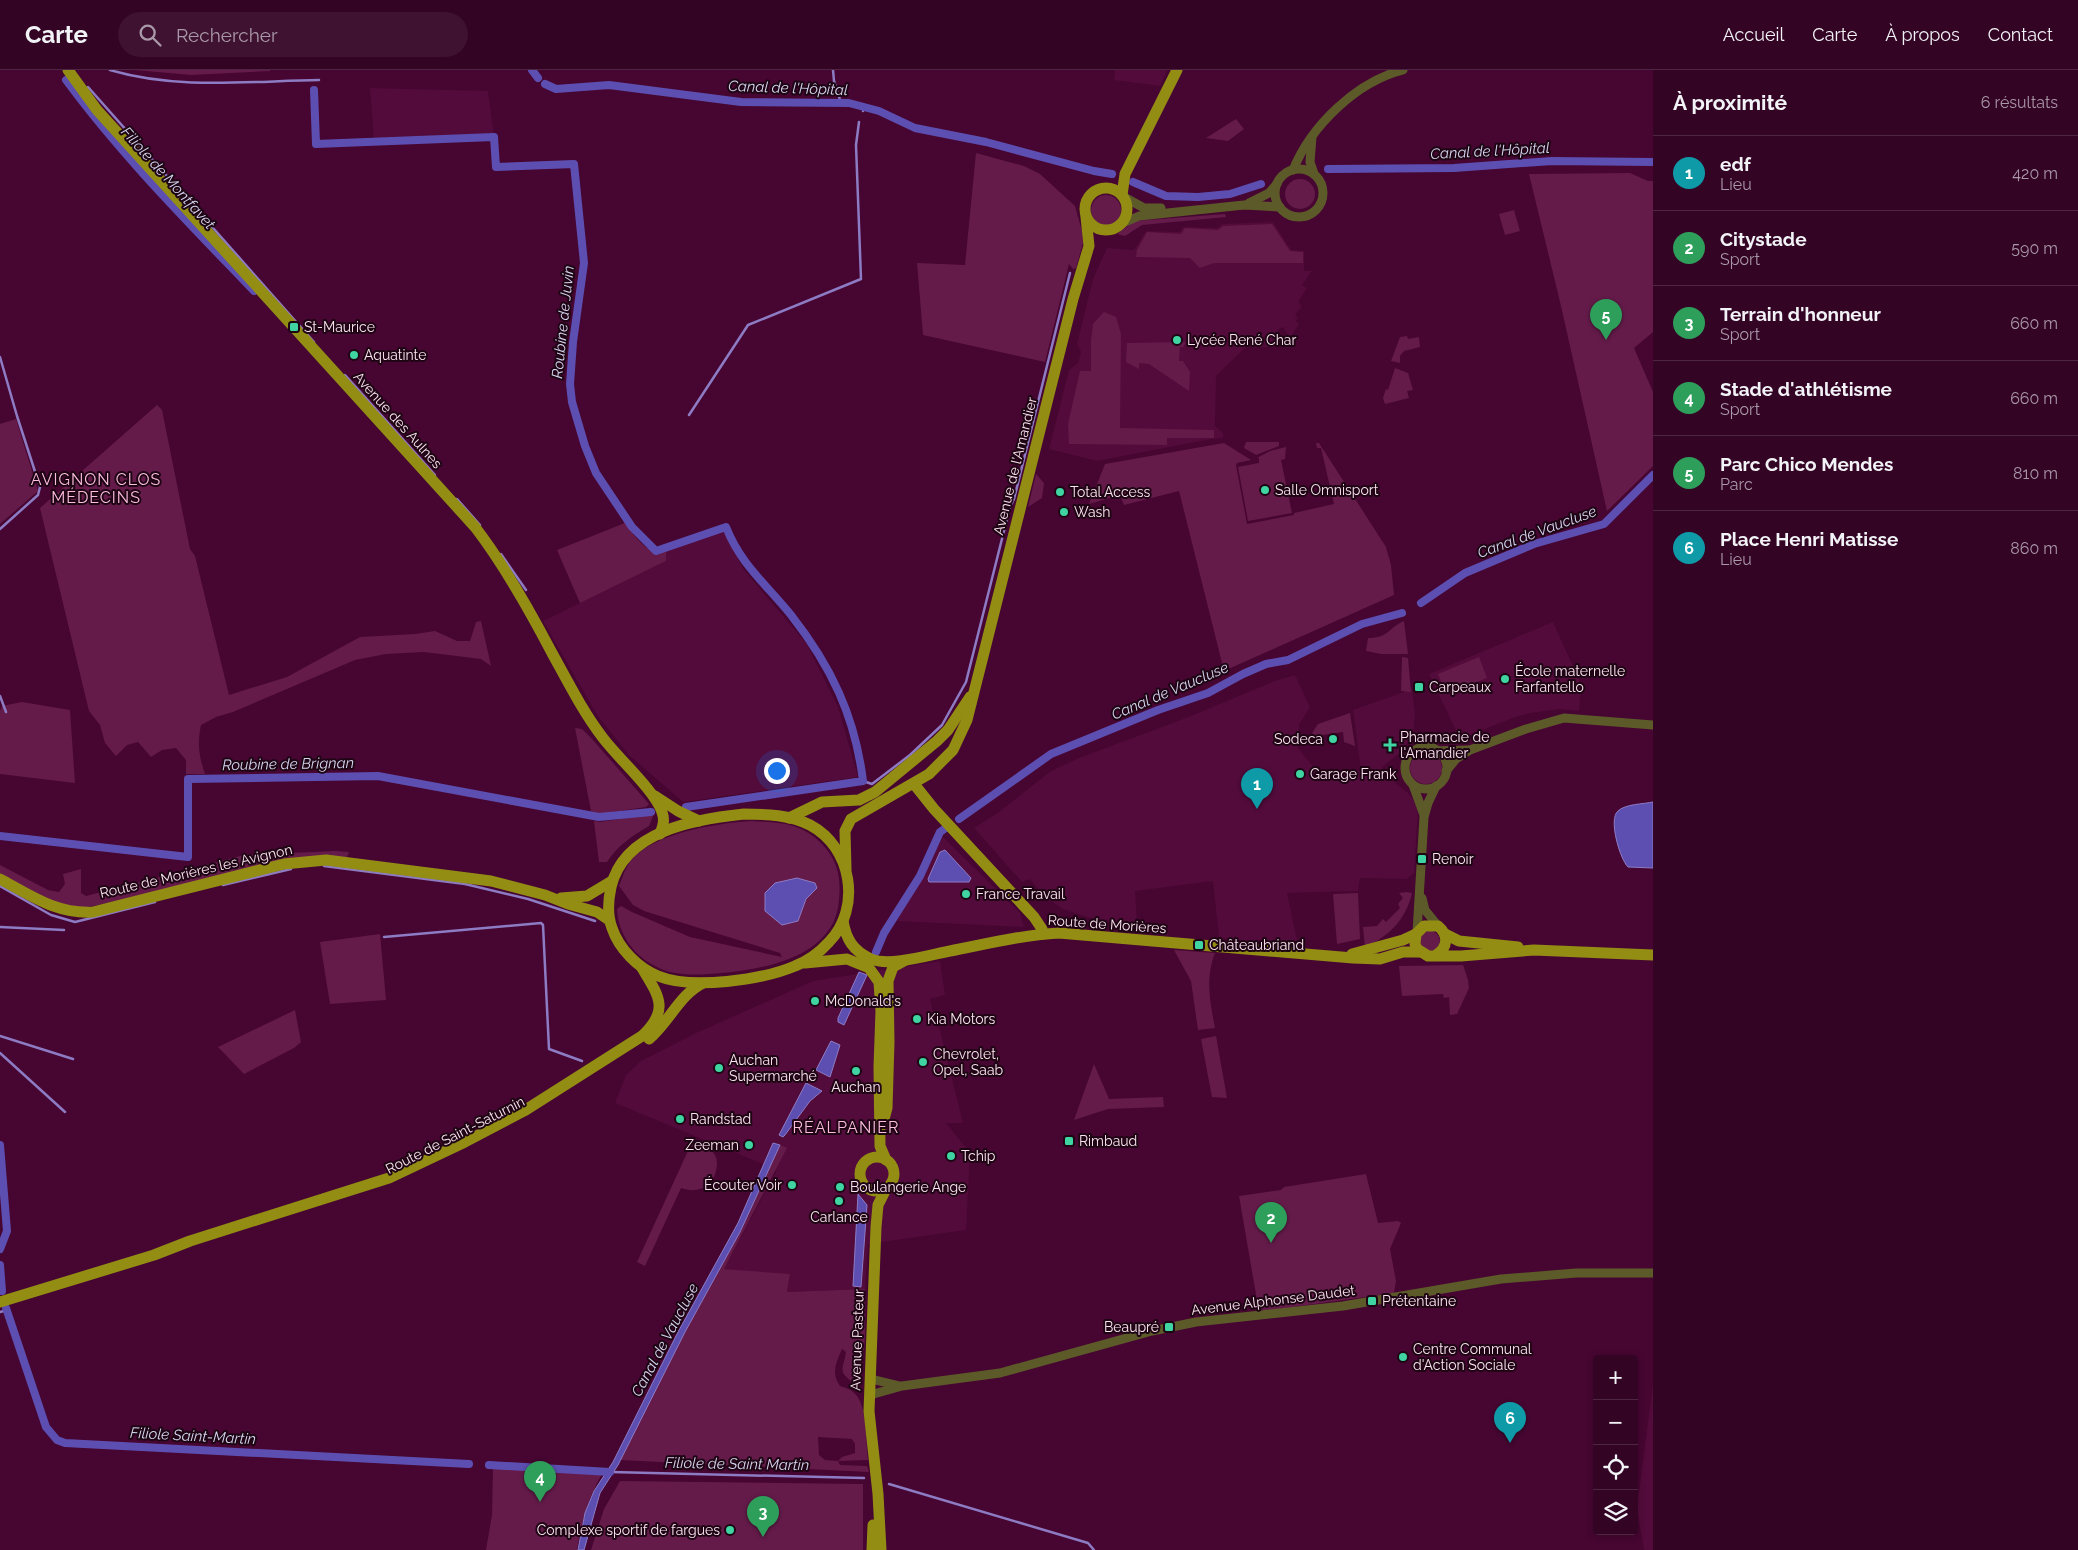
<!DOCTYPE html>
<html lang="fr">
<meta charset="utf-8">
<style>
:root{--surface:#340425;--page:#3f1232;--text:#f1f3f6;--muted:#a998a7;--line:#4e2542;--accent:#7c3aed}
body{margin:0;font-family:Raleway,sans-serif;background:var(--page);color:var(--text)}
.controls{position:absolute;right:15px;bottom:15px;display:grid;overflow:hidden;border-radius:5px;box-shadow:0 2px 8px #0003}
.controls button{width:45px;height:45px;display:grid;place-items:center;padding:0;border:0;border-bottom:1px solid var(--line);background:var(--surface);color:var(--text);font:25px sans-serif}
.you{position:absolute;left:776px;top:700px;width:18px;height:18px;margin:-12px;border:4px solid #fff;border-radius:50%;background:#1a73e8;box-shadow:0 0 0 8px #1a73e833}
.badge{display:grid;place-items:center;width:32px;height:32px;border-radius:50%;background:var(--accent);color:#fff;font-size:16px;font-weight:700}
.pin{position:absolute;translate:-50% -41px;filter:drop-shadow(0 1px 2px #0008)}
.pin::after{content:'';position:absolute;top:26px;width:18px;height:15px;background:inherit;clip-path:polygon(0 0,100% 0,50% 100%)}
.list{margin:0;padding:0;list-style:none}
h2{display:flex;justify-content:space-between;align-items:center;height:65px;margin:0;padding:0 20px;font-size:21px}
h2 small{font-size:16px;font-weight:400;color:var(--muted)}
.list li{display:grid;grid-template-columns:32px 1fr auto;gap:15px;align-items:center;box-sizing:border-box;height:75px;padding:0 20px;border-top:1px solid var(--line)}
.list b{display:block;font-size:19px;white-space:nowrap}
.list p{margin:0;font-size:16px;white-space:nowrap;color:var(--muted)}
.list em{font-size:16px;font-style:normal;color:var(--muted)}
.icon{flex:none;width:28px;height:28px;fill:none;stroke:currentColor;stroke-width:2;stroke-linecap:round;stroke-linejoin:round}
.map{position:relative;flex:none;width:1653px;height:1480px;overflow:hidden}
header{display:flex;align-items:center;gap:30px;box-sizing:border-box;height:70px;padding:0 25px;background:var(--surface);border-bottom:1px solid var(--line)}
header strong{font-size:24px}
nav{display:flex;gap:28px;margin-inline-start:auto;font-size:18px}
.search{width:350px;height:45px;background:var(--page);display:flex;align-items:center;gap:12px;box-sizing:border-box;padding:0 18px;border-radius:28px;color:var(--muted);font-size:19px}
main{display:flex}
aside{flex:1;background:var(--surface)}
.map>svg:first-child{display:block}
.built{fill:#530b3b}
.green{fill:#651b4a;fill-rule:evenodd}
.water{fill:#5d4fb2;stroke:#8d7bc4}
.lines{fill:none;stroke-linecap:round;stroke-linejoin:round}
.stream{stroke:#8d7bc4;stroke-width:2.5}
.canal{stroke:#5d4fb2;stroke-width:8}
.minor{stroke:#5d5a2a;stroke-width:9}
.major{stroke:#938d14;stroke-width:11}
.poi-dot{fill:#3fd4a2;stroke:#1e0514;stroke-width:2}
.labels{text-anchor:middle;stroke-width:4;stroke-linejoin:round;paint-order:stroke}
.poi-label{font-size:14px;fill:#fce3ef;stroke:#1e0514;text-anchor:start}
.street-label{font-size:14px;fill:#fce3ef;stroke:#1e0514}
.water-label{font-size:15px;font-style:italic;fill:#d5d5f0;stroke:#1e0514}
.quarter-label{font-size:16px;letter-spacing:1px;fill:#fcbdde;stroke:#1e0514}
</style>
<header>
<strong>Carte</strong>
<div class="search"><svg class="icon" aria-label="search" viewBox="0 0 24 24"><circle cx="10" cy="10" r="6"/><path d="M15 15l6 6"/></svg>Rechercher</div>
<nav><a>Accueil</a><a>Carte</a><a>À propos</a><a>Contact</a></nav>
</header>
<main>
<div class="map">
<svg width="1653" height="1480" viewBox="0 0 1653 1480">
<rect width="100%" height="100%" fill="#460631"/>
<!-- built -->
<g class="built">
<path d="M1115,0H1167L1160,16L1114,10Z"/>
<path d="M370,18L488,21L494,65L374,69Z"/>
<path d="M1273,152L1291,180L1304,181V201H1312L1302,215L1307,218L1298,232L1302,236L1295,245L1298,248L1296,251L1299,254L1290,268L1283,257L1277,260L1281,268H1277V277H1246L1216,306L1215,356L1223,363V368L1211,369L1097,391L1049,379L1069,300L1078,293L1081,282L1077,274L1093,209L1107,178L1134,180L1146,161L1180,162L1183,157L1218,158L1222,154Z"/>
<path d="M725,460L731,476L744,500L806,573L838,637L858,707L683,732L629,685L597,645L543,551L666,491V481Z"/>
<path d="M1553,552L1581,614L1579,641L1559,639L1530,643L1515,647L1460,669L1429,604Z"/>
<path d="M1295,605L1310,637L1299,655L1298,678L1323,709L1361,700L1353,640L1412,619L1415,644L1413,666L1400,683L1382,697L1383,710L1393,711L1408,723L1413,729L1418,741L1414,803L1407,809L1360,808L1358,821L1287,823L1298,875L1219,868L1213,811L1135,821L1137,853L1090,848L1063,839L1045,827L1030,809L1022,812L974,758L999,742L1051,701L1079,688L1186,648L1275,611Z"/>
<path d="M943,767L1020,843L1024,857L897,851Z"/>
<path d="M940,891L945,925L930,929L936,957L939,956L963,1053H946L970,1083L966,1160L868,1174L865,1219L787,1222L790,1205L724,1199L777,1100L615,1033L626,1005L641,991L696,963L813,911Z"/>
<path d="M1653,1314V1480H1644L1637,1438Z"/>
</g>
<!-- green -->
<g class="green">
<path d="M135,0H270V1L191,5Z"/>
<path d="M1236,49L1244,59L1228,71L1206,68Z"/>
<path d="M976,83L1024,96L1040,104L1075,136L1082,161L1083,173L1076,198L1073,199L1069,194L1045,292L923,265L917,193L965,195Z"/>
<path d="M1630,103L1648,111H1653V262L1634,278L1653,322V396L1607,441L1561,236L1529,104Z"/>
<circle cx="1300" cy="124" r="15"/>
<circle cx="1106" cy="140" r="15"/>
<path d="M1514,140L1520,161L1505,165L1499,144Z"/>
<path d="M1225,144L1226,147L1142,155L1125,166L1117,164L1134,151Z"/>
<path d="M1272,154L1290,181L1303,182V193H1214L1200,198L1190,188L1136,187L1137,180L1147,162L1181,164L1185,158L1218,160L1223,156Z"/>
<path d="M1104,242L1116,247L1121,264L1120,358L1214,360V368H1167V375L1069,374L1068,354L1080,301H1091V271L1093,254Z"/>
<path d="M1407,266L1408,269L1419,267L1420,277L1404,281L1400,286V293L1391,291L1400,267Z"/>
<path d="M1186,272L1183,277H1180L1179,291H1183L1190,302L1189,321L1149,294L1139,293V299L1126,292L1127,273Z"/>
<path d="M1395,298L1408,303L1413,320L1407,321L1409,328L1385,334L1383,328L1386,319L1388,320Z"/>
<path d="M157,335L162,340L190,479L195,486L229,625L287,607L360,567L415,564L435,561L457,571H470L476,552L481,551L491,596L481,589L424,582L386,584L355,590L233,642L216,647L201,655C197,673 199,687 205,704H186V690L176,678L162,680L151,687L138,672L127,675L116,686L105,673L100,655L89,641L40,438Z"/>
<path d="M16,349L38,421L0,454V354Z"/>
<path d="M1246,372H1279V376L1256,385L1244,378Z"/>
<path d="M1224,373L1251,390L1237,393L1236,395L1247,454L1294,445V443L1334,434L1321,378H1317L1316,373H1319L1386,477L1391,495L1394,525L1224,601L1179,421L1124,435L1120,425L1089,434L1105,394Z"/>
<path d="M1286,377L1285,389L1281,390L1292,443L1248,451L1238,397L1259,393V388H1257L1270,381Z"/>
<path d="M1036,404L1044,413L1042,428L1028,437Z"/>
<path d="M625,453C634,465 649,488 666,481V491L580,533L557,480Z"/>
<path d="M1404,551L1408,584H1381L1366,581L1368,568C1389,568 1388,558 1404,551Z"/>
<path d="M1402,587L1408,588L1411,622L1401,621Z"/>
<path d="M1479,587L1487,608L1446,624L1438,604Z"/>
<path d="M22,632L70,640L75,713L0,704V641L2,636Z"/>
<path d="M1350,643L1355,676L1344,672L1343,662L1316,666L1312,663L1318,654Z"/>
<path d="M575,658L582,659L592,669L649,734L646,737L599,744L591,741Z"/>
<circle cx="1426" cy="698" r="16"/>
<path d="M654,744L649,756C632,766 618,775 607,792H599L594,751L600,752Z"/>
<path d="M752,751C763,752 775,752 786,754C808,758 829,776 836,796C840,807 840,818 839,830C835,886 767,899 722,903C700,905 675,907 655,896C633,885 618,863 617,839L621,836L632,842L690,867L782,887L780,883L644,841L633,835L619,816C622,809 624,801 628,795C648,763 718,753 752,751Z"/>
<path d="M336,781L349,782L347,787L82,838L58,834L0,804V795L48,820L59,822L65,814L63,804L81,799V823L86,826L244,785Z"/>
<path d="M1407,822L1412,823C1406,849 1390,866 1365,877L1363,857L1377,856L1383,849L1386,852L1400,838L1398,834L1403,828L1399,823Z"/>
<path d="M1358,823L1360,869L1337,874L1333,824Z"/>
<circle cx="1430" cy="871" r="10"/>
<path d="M380,864L386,930L330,934L320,872Z"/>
<path d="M1174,880L1215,883C1205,909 1210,931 1215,958L1198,960L1191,911Z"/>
<path d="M1463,895L1468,910L1469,918L1457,944L1450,945L1449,927L1444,928L1443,924L1402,926L1399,896Z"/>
<path d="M295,940L301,972L294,978L244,1004L218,977Z"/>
<path d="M1216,966L1227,1028L1212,1027L1201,969Z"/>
<path d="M1094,994L1109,1029L1163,1027L1164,1037L1108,1039L1074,1050Z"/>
<path d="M693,1070C719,1081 722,1089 711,1115C699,1120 693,1122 681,1118L645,1196L637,1192Z"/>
<path d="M780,1075L787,1078L724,1199L790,1204L787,1222L865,1219C865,1249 867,1279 859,1307L851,1311C837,1301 844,1297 846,1282L842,1279C836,1293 831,1303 840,1316C846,1318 853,1320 857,1326C867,1339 866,1373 868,1390L838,1391L840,1395L867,1396L869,1402L620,1390L685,1262L740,1162ZM818,1367L852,1369L855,1374V1383L842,1387L838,1391L825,1390L819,1385Z"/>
<path d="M1366,1104L1378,1153L1398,1151L1401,1153L1390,1179L1396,1211L1394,1223L1264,1241L1258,1236L1239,1126L1281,1120L1284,1117Z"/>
<path d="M493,1397L602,1404C588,1428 581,1453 577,1480H486L492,1445Z"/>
<path d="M620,1411L863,1414V1480H591L604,1439Z"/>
</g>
<!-- water -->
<g class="water">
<path d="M1653,732V798L1628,797C1620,789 1608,749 1618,741C1625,734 1644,734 1653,732Z"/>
<path d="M945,780L971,808L969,812H929L928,809L940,782Z"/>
<path d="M797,808L815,813L817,818L806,829L798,851L782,855L765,841V823L775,813Z"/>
<path d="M859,902L867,905L844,955L838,952V948Z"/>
<path d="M831,971L840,975L830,1007L816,1000Z"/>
<path d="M806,1013L822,1021L810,1031L785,1065L783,1067L779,1065Z"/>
<path d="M773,1073L780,1075L740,1162L685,1262L618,1395L600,1423L584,1480H578L585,1443L594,1421L613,1392L678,1262L738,1153Z"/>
<path d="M858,1124L867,1135L861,1217L853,1216Z"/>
</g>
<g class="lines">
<!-- stream -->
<g class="stream">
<path d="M110,0C177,20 250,11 319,10"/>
<path d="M833,0L834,11L841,33"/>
<path d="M88,17L314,272"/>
<path d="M863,41L865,36"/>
<path d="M0,287L17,346L40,417L38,425L0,459"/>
<path d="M345,305L435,405"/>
<path d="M689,345L748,255L861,209L856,75L859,52"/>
<path d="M457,429L480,455"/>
<path d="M501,484L526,520"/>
<path d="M0,626L6,642"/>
<path d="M863,711L872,714L910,685L942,655L966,612L1010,437L1014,429L1070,203"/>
<path d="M324,796L465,814L528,829L595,851"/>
<path d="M223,815L291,799"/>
<path d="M0,816L51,845L75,852L155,832"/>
<path d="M0,857L64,860"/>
<path d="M384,867L541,853L543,855L549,979L582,991"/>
<path d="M0,966L73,989"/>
<path d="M0,983L65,1042"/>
<path d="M0,1242L7,1240"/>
<path d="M611,1402L864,1408"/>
<path d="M889,1414L1088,1473L1094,1480"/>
</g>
<!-- canal -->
<g class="canal">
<path d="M532,0L538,8"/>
<path d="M66,10C122,86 189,153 254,221"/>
<path d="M545,14L556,19L609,15L741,32L849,33L879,41L915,58L986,72L1094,101L1112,104"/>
<path d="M314,20L316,74L494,67L496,97L574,94L584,193L573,272L570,314L572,332L585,376L596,403L632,457L656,481L726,457C741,495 766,514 791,545C831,596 855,646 863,711L686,737"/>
<path d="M1328,99L1454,98L1552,91L1653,92"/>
<path d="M1133,112L1166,126L1198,127L1230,124L1261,114"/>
<path d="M1421,533L1465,503L1534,474L1604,454L1653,405"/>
<path d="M959,749L1051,684L1158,640L1208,623L1243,604L1266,594L1288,590L1362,554L1402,543"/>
<path d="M0,766L188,787V709L378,706L599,747L651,742"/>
<path d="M876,882L884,863L920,806L940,762L947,757"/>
<path d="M0,1075L7,1161L0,1179"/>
<path d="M0,1195L2,1221"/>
<path d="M6,1238L46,1357L57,1370L65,1373L469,1394"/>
<path d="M489,1395L610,1402"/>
</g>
<!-- minor -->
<g class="minor">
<path d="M1312,67L1310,92L1314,104"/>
<circle cx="1299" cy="123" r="24"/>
<path d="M1293,100C1311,56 1356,12 1403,0"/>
<path d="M1124,127L1144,138H1161"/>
<path d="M1249,133L1269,123L1277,114"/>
<path d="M1123,153L1139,146L1244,135L1280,137"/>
<circle cx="1426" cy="698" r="21"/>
<path d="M1436,681L1468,680"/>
<path d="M1446,701L1456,689L1470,680L1526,659L1564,648L1653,655"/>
<path d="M1413,715L1424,745"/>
<path d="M1422,828L1425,840L1438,856"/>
<path d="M1417,862L1424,747L1428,733L1436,716"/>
<path d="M871,1309L900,1316"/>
<path d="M870,1325L902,1316L1000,1303L1152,1261L1196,1252L1343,1236L1501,1209L1576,1203H1653"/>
</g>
<!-- major -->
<g class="major">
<path d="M68,0L97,40L475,457C505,496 529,539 552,583C568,612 583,642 603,668C618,688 655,721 662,742C665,750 663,756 660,764"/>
<circle cx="1106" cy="139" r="21"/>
<path d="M1122,125L1125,104L1177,0"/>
<path d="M914,714L934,739L1034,847L1042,859V864"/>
<path d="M655,726L678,741L699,751"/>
<path d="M744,744C767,744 790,745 810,755C852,777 862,838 829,872C820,882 808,891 795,896C762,910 692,920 658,906C638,898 619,879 612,858C607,845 608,831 611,817C624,761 695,749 744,744Z"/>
<path d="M789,748L822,732L859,730L875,722L937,671L948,660L970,627"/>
<path d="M846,799L845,761L851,749L929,704L953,680L967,650L1073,229L1089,176L1086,147"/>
<path d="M0,809C32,826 56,844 93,842L284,794L326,790L491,811L545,825L568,834L597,842L609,850"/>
<path d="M561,828L587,826L612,811"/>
<path d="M843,851C846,869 853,881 871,889C890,897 929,885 950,881C986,874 1022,865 1059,863L1353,888L1380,889L1403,882H1420"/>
<path d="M1445,864L1459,871L1518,877"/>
<path d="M1352,884L1403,870L1416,864"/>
<path d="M1436,885C1448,878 1449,865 1438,856H1424L1416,864L1415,874L1417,879L1428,886H1461L1534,880L1653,885"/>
<path d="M805,893L847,889L869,898L879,912L881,941L879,997L880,1076L886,1090"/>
<path d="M649,969C670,951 679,925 703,913"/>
<path d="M884,1049L887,1038L889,972L888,911L893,897L904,891"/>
<circle cx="877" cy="1104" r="17"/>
<path d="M0,1232L154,1185L190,1171L389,1108L465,1072L524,1041L642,966C670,940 659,926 642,898"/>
<path d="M872,1480L873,1455"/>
<path d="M881,1480L878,1424L869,1341L876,1157L878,1135L886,1119"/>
</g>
</g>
<!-- markers -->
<g class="poi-dot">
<rect x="289" y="252" width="10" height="10" rx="2.5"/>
<circle cx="1177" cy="270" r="5"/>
<circle cx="354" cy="285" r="5"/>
<circle cx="1265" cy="420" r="5"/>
<circle cx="1060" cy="422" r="5"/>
<circle cx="1064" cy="442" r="5"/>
<circle cx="1505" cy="609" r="5"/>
<rect x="1414" y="612" width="10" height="10" rx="2.5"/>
<circle cx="1333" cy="669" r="5"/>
<path d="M1387.5 667.5h5v5h5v5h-5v5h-5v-5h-5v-5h5z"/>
<circle cx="1300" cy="704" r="5"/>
<rect x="1417" y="784" width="10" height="10" rx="2.5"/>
<circle cx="966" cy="824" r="5"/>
<rect x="1194" y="870" width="10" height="10" rx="2.5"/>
<circle cx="815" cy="931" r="5"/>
<circle cx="917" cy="949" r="5"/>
<circle cx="923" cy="992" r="5"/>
<circle cx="719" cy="998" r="5"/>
<circle cx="856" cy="1001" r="5"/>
<circle cx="680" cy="1049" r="5"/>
<rect x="1064" y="1066" width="10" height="10" rx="2.5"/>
<circle cx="749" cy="1075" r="5"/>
<circle cx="951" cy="1086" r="5"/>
<circle cx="792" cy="1115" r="5"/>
<circle cx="840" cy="1117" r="5"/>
<circle cx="839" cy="1131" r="5"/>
<rect x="1367" y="1226" width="10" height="10" rx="2.5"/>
<rect x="1164" y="1252" width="10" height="10" rx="2.5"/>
<circle cx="1403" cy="1287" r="5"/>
<circle cx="730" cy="1460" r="5"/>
</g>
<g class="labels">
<!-- poi labels -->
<g class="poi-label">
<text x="304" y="262">St-Maurice</text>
<text x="1187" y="275">Lycée René Char</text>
<text x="364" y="290">Aquatinte</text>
<text x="1275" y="425">Salle Omnisport</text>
<text x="1070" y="427">Total Access</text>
<text x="1074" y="447">Wash</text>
<text x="1515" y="606">École maternelle<tspan x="1515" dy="16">Farfantello</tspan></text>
<text x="1429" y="622">Carpeaux</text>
<text x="1400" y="672">Pharmacie de<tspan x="1400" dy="16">l'Amandier</tspan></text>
<text x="1323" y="674" text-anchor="end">Sodeca</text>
<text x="1310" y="709">Garage Frank</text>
<text x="1432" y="794">Renoir</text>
<text x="976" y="829">France Travail</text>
<text x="1209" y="880">Châteaubriand</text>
<text x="825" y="936">McDonald's</text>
<text x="927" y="954">Kia Motors</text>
<text x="933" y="989">Chevrolet,<tspan x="933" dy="16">Opel, Saab</tspan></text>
<text x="729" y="995">Auchan<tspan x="729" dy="16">Supermarché</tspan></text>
<text x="856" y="1022" text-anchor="middle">Auchan</text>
<text x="690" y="1054">Randstad</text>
<text x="1079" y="1076">Rimbaud</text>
<text x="739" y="1080" text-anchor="end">Zeeman</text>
<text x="961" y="1091">Tchip</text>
<text x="782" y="1120" text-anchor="end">Écouter Voir</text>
<text x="850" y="1122">Boulangerie Ange</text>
<text x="839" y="1152" text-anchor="middle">Carlance</text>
<text x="1382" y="1236">Prétentaine</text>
<text x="1159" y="1262" text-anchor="end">Beaupré</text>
<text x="1413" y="1284">Centre Communal<tspan x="1413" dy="16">d'Action Sociale</tspan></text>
<text x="720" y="1465" text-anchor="end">Complexe sportif de fargues</text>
</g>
<!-- street labels -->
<g class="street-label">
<text transform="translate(398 350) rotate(48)" y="5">Avenue des Aulnes</text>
<text transform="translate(1015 396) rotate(-76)" y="5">Avenue de l'Amandier</text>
<text transform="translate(196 801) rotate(-13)" y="5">Route de Morières les Avignon</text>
<text transform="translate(1107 854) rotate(4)" y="5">Route de Morières</text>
<text transform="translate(455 1065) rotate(-27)" y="5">Route de Saint-Saturnin</text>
<text transform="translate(1273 1230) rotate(-7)" y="5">Avenue Alphonse Daudet</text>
<text transform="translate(857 1270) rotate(-88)" y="5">Avenue Pasteur</text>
</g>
<!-- water labels -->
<g class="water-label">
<text transform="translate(788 18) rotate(2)" y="5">Canal de l'Hôpital</text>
<text transform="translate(1490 81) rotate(-3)" y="5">Canal de l'Hôpital</text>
<text transform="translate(168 108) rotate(48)" y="5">Filiole de Montfavet</text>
<text transform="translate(563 252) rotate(-84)" y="5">Roubine de Juvin</text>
<text transform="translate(1537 462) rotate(-20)" y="5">Canal de Vaucluse</text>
<text transform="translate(1170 621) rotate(-23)" y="5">Canal de Vaucluse</text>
<text transform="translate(288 694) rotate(-1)" y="5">Roubine de Brignan</text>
<text transform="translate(665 1270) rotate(-62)" y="5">Canal de Vaucluse</text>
<text transform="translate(193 1366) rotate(3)" y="5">Filiole Saint-Martin</text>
<text transform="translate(737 1394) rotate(1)" y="5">Filiole de Saint Martin</text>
</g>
<!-- quarter labels -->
<g class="quarter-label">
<text x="96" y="415">AVIGNON CLOS<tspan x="96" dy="18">MÉDECINS</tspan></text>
<text x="846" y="1063">RÉALPANIER</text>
</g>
</g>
</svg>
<div class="controls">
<button>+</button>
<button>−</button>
<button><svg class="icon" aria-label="locate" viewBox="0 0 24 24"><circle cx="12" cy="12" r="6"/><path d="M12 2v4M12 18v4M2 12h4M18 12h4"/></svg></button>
<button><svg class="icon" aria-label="layers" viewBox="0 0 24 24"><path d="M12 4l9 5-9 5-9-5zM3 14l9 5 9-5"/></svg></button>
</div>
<div class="you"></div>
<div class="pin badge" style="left:1257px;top:739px;background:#0f9aa8">1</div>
<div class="pin badge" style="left:1271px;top:1173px;background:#2e9e5b">2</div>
<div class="pin badge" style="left:763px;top:1467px;background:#2e9e5b">3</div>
<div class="pin badge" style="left:540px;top:1432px;background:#2e9e5b">4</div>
<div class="pin badge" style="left:1606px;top:270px;background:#2e9e5b">5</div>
<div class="pin badge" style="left:1510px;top:1373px;background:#0f9aa8">6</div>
</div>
<aside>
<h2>À proximité<small>6 résultats</small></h2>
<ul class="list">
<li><span class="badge" style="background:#0f9aa8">1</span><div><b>edf</b><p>Lieu</p></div><em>420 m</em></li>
<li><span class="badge" style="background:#2e9e5b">2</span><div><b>Citystade</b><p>Sport</p></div><em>590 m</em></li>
<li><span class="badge" style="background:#2e9e5b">3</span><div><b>Terrain d'honneur</b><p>Sport</p></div><em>660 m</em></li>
<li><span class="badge" style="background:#2e9e5b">4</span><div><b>Stade d'athlétisme</b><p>Sport</p></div><em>660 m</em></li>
<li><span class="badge" style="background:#2e9e5b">5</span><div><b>Parc Chico Mendes</b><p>Parc</p></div><em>810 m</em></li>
<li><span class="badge" style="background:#0f9aa8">6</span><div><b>Place Henri Matisse</b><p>Lieu</p></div><em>860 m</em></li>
</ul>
</aside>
</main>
